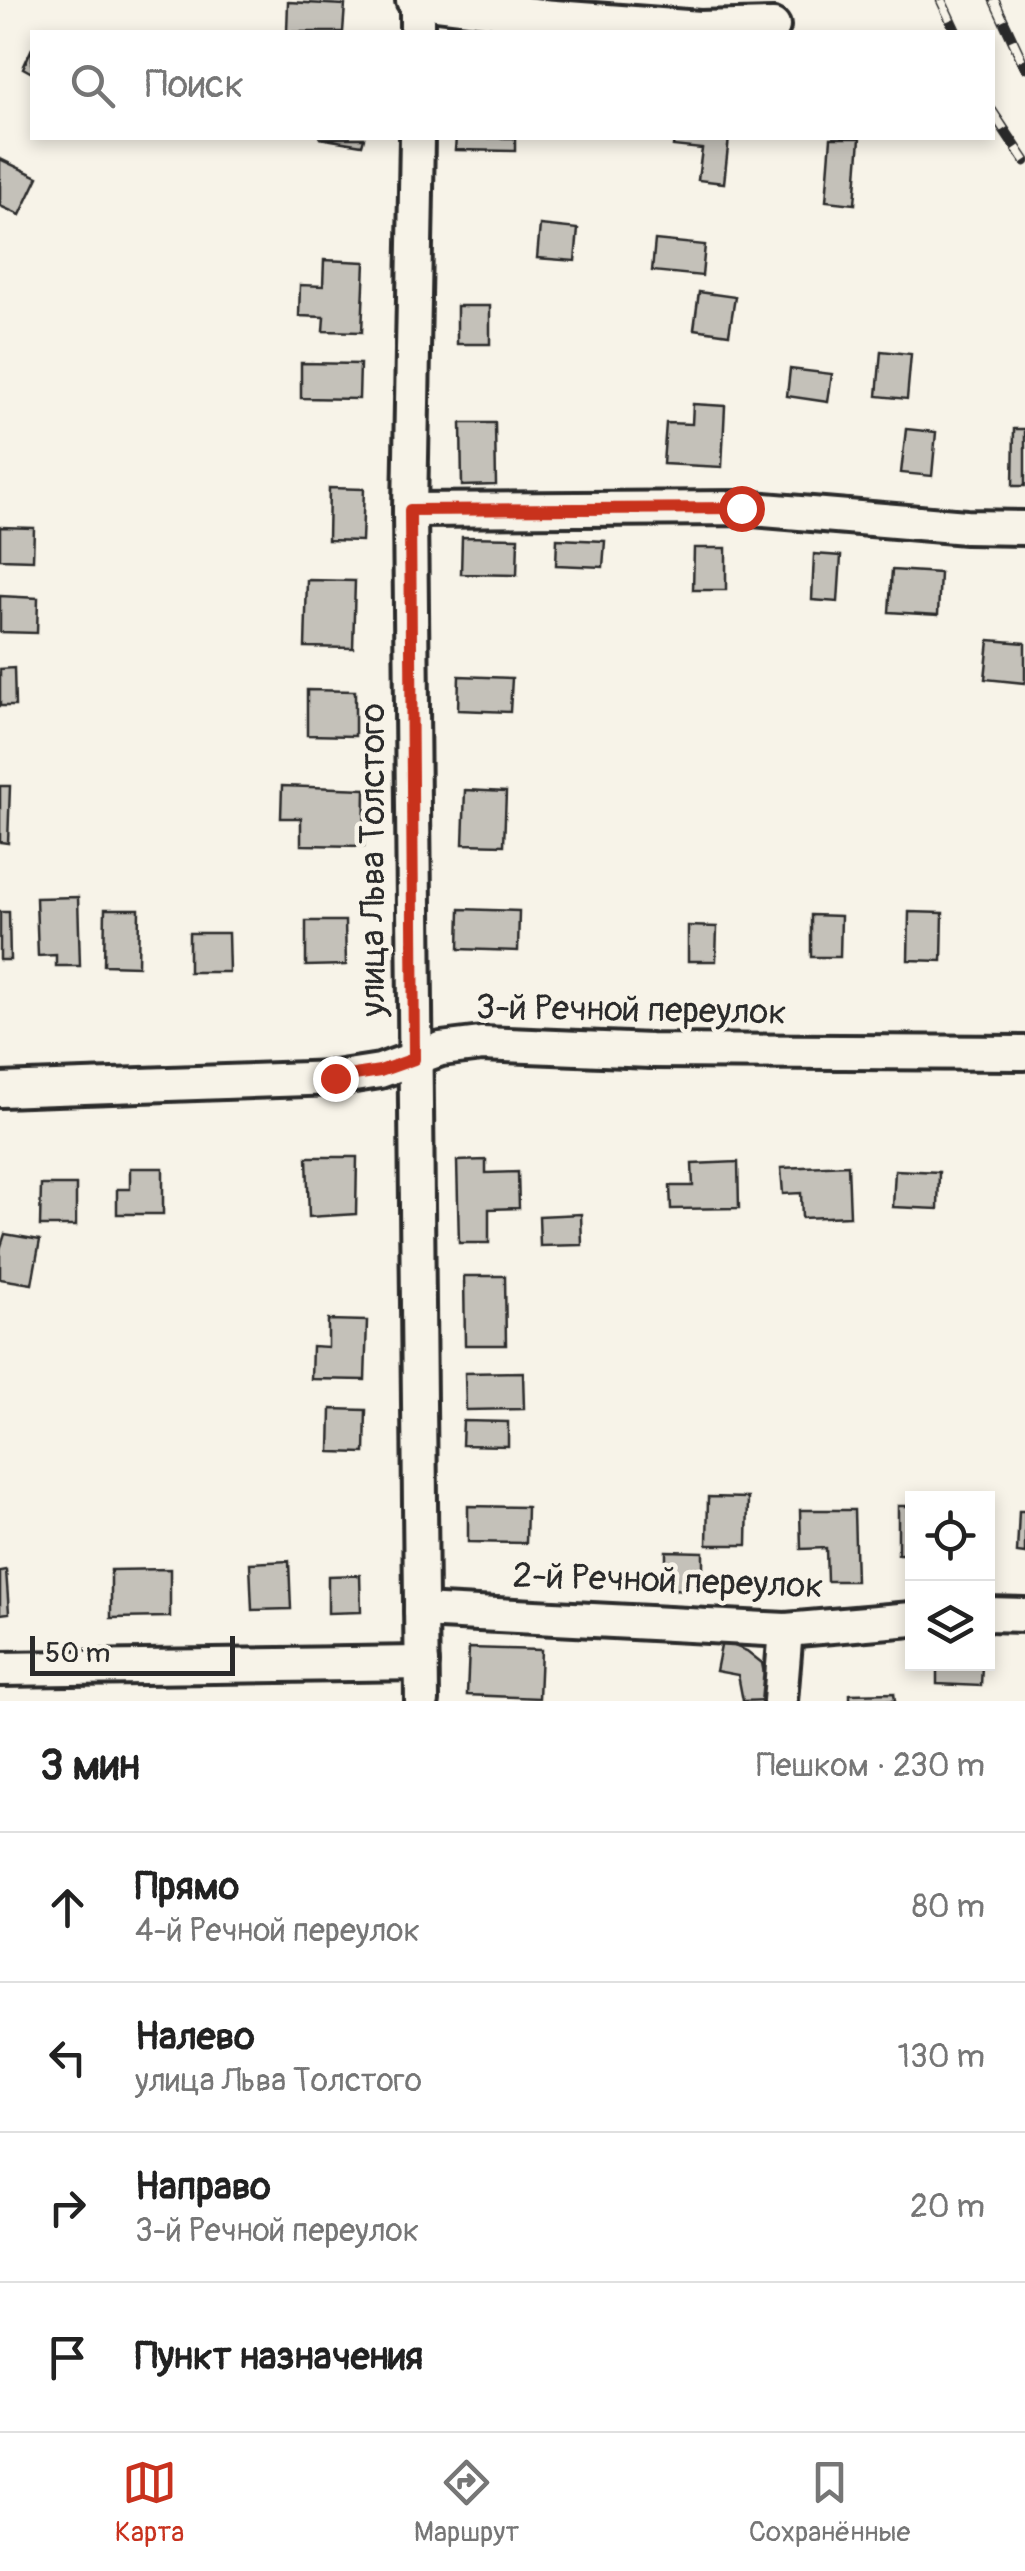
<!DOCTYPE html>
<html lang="ru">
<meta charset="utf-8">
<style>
:root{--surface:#fff;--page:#f2f2f2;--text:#222;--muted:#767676;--line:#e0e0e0;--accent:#c8321e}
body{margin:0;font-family:Pangolin,sans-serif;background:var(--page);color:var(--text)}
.controls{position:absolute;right:30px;bottom:30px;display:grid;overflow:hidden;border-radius:0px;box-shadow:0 5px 15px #0003}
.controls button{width:90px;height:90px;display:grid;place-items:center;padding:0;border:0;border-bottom:2px solid var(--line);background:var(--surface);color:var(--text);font:50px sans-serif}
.scale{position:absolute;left:30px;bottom:25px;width:205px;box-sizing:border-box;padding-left:10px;border:5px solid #2b2b2b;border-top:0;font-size:28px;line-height:35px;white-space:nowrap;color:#2b2b2b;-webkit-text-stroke:8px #f7f3e8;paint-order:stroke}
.stop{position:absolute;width:30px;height:30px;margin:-22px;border:8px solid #c8321e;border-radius:50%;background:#fff}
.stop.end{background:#c8321e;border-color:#fff;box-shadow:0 2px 10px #0008}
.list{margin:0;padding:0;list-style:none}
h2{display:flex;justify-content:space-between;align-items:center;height:130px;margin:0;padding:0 40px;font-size:42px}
h2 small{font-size:32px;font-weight:400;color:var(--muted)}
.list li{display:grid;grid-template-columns:65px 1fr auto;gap:30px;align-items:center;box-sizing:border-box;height:150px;padding:0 40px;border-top:2px solid var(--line)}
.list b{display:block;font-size:38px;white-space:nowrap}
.list p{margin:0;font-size:32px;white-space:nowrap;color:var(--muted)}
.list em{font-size:32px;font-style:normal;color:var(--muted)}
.icon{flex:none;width:55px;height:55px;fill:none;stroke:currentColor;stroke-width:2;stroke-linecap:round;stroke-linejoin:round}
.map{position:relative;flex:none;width:1025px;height:1701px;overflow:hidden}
.search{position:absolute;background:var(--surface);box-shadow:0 5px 15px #0003;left:30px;right:30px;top:30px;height:110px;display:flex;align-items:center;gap:25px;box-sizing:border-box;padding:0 35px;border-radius:0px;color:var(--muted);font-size:38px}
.sheet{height:730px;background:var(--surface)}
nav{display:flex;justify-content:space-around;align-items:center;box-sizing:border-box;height:140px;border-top:2px solid var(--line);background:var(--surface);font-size:28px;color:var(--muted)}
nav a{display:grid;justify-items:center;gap:5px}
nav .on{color:var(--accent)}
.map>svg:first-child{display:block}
.building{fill:#c4c1b9;stroke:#2b2b2b;stroke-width:2.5}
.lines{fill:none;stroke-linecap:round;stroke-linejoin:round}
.street-casing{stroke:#2b2b2b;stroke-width:40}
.street{stroke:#f7f3e8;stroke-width:32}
.rail-casing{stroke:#2b2b2b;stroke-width:11}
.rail{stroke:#f7f3e8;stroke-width:8;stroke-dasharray:22;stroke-linecap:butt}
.route{stroke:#c8321e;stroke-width:12}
.labels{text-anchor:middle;stroke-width:9;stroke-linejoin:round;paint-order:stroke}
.street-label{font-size:35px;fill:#2b2b2b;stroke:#f7f3e8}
</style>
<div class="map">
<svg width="1025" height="1701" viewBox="0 0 1025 1701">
<rect width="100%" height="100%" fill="#f7f3e8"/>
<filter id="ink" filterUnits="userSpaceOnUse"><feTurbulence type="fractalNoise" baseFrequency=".01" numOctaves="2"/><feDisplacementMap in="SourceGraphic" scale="20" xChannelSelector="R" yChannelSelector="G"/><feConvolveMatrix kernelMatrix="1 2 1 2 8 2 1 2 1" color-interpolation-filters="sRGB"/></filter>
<g filter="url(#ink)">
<!-- building -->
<g class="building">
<path d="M288,2L345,5L343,32H287Z"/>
<path d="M32,48V73L23,68Z"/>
<path d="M319,138H364L362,145Z"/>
<path d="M456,138H515V151L455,150Z"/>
<path d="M674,138H729L724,183L698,180L702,149L673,146Z"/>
<path d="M831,138H860L855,204L826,201Z"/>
<path d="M0,159L38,177L20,215L0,206Z"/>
<path d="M540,225L578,229L575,261L537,258Z"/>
<path d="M655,240L705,245L702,276L652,271Z"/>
<path d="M324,260L365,262L362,332L323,331L324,317L299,316L300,285L323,286Z"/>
<path d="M699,292L735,297L729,334L694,329Z"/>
<rect x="457" y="306" width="33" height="38"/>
<path d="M881,351L911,354L907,399L877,396Z"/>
<path d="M301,363L360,364L359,399L301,398Z"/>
<path d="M790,369L832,374L828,402L787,396Z"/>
<path d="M693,404L725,406L722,467L663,464L666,423L692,424Z"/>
<path d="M461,423H495L496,485L462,486Z"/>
<path d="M906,429L936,432L932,476L901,473Z"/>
<path d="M1014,429H1025V486H1013Z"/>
<path d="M329,488L364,489L362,541L328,540Z"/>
<path d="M0,527L34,528L33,560L0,559Z"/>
<path d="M462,537L518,538L517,575L461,574Z"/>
<path d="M557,539L605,541L603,567L556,565Z"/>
<path d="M694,548H726V590H693Z"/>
<path d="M814,554L841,556L838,602L812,600Z"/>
<path d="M892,570L940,573L938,615L889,612Z"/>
<path d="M307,580L355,581L353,648L305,647Z"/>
<path d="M0,596L38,598L37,633L0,632Z"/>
<path d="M989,640L1025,643V683L985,679Z"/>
<path d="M14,668L15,706H0V669Z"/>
<path d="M459,676L512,678L510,712L458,710Z"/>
<path d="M307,690L355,691V736L307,735Z"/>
<path d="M0,786H10L8,843L0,842Z"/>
<path d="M282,786L365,789L364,846L301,845V818H281Z"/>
<path d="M465,790L506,792L504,845L463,844Z"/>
<path d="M78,897L80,966H56V955L38,956L36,898Z"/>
<path d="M105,909H139L138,966L104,965Z"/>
<path d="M460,909L519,911L518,951L459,949Z"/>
<path d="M0,912H9L10,960H0Z"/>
<path d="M909,912L943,913L942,961L908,960Z"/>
<path d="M811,915L841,916L840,957H811Z"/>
<path d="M306,921H345L346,965L306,966Z"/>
<path d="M688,926L717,927L716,961H688Z"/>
<path d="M189,933H228L229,972H189Z"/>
<path d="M307,1157H357L356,1214L309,1217Z"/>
<path d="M486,1160V1173L518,1172L519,1208L489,1209V1243H459L457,1161Z"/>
<path d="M738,1162L739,1208L671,1209L670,1186H693L692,1164Z"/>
<path d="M848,1165L850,1216L802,1218L801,1193L783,1194L781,1168Z"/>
<path d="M130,1168H163V1214H117V1189H130Z"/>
<path d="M895,1170L939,1172L938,1209L893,1207Z"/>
<path d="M41,1185H76V1226H40Z"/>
<path d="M581,1214L582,1245L540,1246L539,1216Z"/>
<path d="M5,1234L40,1240L32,1284L0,1279V1249Z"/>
<path d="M464,1276H505L506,1345H465Z"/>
<path d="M328,1320L367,1321L365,1380L311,1379L312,1346L328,1347Z"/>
<path d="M523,1372L524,1409L466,1410L465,1373Z"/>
<path d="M331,1409L366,1410L365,1453L330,1452Z"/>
<path d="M463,1421L508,1422V1446L462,1445Z"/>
<path d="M708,1497L748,1498L747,1545H707Z"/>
<path d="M468,1506L527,1507L526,1543L468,1542Z"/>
<rect x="898" y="1506" width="14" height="48"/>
<path d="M800,1510H854L856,1581H827L826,1548L801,1549Z"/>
<path d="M1019,1511H1025V1554L1017,1553Z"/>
<path d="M666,1551L703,1552V1590L666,1589Z"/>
<path d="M289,1561L291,1609L252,1610L250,1563Z"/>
<path d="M170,1569V1617L111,1618V1570Z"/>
<path d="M6,1570L9,1613L0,1614V1571Z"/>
<path d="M360,1575L361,1612L328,1613V1576Z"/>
<path d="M722,1641L747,1651L762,1663L769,1700L743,1701L738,1675L716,1671Z"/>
<path d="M469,1648L541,1650L539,1698L467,1695Z"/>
<path d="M937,1664H982L981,1686L937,1684Z"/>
<path d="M894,1693L895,1701H850V1694Z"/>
</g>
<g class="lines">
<defs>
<g id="street">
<path d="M413,0L541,16L700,28L773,26"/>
<path d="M417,2V32"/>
<path d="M417,138L410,510L422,1701"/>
<path d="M410,510L741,508L966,527L1025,528"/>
<path d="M0,1090L335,1078L380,1071L441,1049L482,1044L651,1051L1025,1053"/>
<path d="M421,1611L786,1630L912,1619"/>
<path d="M988,1614L1025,1615"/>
<path d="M0,1669L422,1663"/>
<path d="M780,1701L786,1630"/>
</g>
</defs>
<!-- street casing -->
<use href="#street" class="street-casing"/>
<!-- street -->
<use href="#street" class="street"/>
<defs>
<g id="rail">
<path d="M941,0L956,32"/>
<path d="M994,0L1025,67"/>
<path d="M992,111L1025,161"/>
</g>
</defs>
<!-- rail casing -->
<use href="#rail" class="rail-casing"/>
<!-- rail -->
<use href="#rail" class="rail"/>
</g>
</g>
<g class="lines" filter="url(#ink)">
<!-- route -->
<path class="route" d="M335,1078L380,1071L414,1059L410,510L741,508"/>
</g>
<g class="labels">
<!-- street labels -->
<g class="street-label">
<text transform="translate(372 860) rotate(-90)" y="12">улица Льва Толстого</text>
<text transform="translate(631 1009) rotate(1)" y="12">3-й Речной переулок</text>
<text transform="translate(668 1580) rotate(2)" y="12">2-й Речной переулок</text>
</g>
</g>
</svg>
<div class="controls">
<button><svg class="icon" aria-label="locate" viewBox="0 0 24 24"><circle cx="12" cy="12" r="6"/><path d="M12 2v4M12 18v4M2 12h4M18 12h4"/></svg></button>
<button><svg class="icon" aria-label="layers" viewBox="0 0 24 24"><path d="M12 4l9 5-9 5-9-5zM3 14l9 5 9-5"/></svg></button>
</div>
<div class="scale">50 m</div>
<div class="stop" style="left:741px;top:508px"></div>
<div class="stop end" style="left:335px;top:1078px"></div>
<div class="search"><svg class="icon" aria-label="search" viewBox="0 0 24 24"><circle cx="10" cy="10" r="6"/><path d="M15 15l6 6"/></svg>Поиск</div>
</div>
<section class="sheet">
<h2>3 мин<small>Пешком · 230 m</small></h2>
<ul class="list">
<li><svg class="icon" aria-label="ahead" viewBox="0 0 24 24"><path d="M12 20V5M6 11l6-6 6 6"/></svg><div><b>Прямо</b><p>4-й Речной переулок</p></div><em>80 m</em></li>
<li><svg class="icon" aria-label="left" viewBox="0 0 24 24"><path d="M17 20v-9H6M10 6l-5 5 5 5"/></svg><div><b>Налево</b><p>улица Льва Толстого</p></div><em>130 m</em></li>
<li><svg class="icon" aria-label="right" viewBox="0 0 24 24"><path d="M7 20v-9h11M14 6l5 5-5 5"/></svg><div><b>Направо</b><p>3-й Речной переулок</p></div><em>20 m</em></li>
<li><svg class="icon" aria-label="arrive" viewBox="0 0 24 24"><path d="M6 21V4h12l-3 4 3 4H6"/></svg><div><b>Пункт назначения</b></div></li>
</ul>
</section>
<nav>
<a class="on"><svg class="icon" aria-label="map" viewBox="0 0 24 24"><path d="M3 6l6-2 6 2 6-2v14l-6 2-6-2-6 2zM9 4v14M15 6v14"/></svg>Карта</a>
<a><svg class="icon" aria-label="directions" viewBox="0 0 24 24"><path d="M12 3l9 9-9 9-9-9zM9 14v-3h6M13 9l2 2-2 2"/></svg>Маршрут</a>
<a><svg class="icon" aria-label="saved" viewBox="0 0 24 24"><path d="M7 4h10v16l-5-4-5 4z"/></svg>Сохранённые</a>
</nav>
